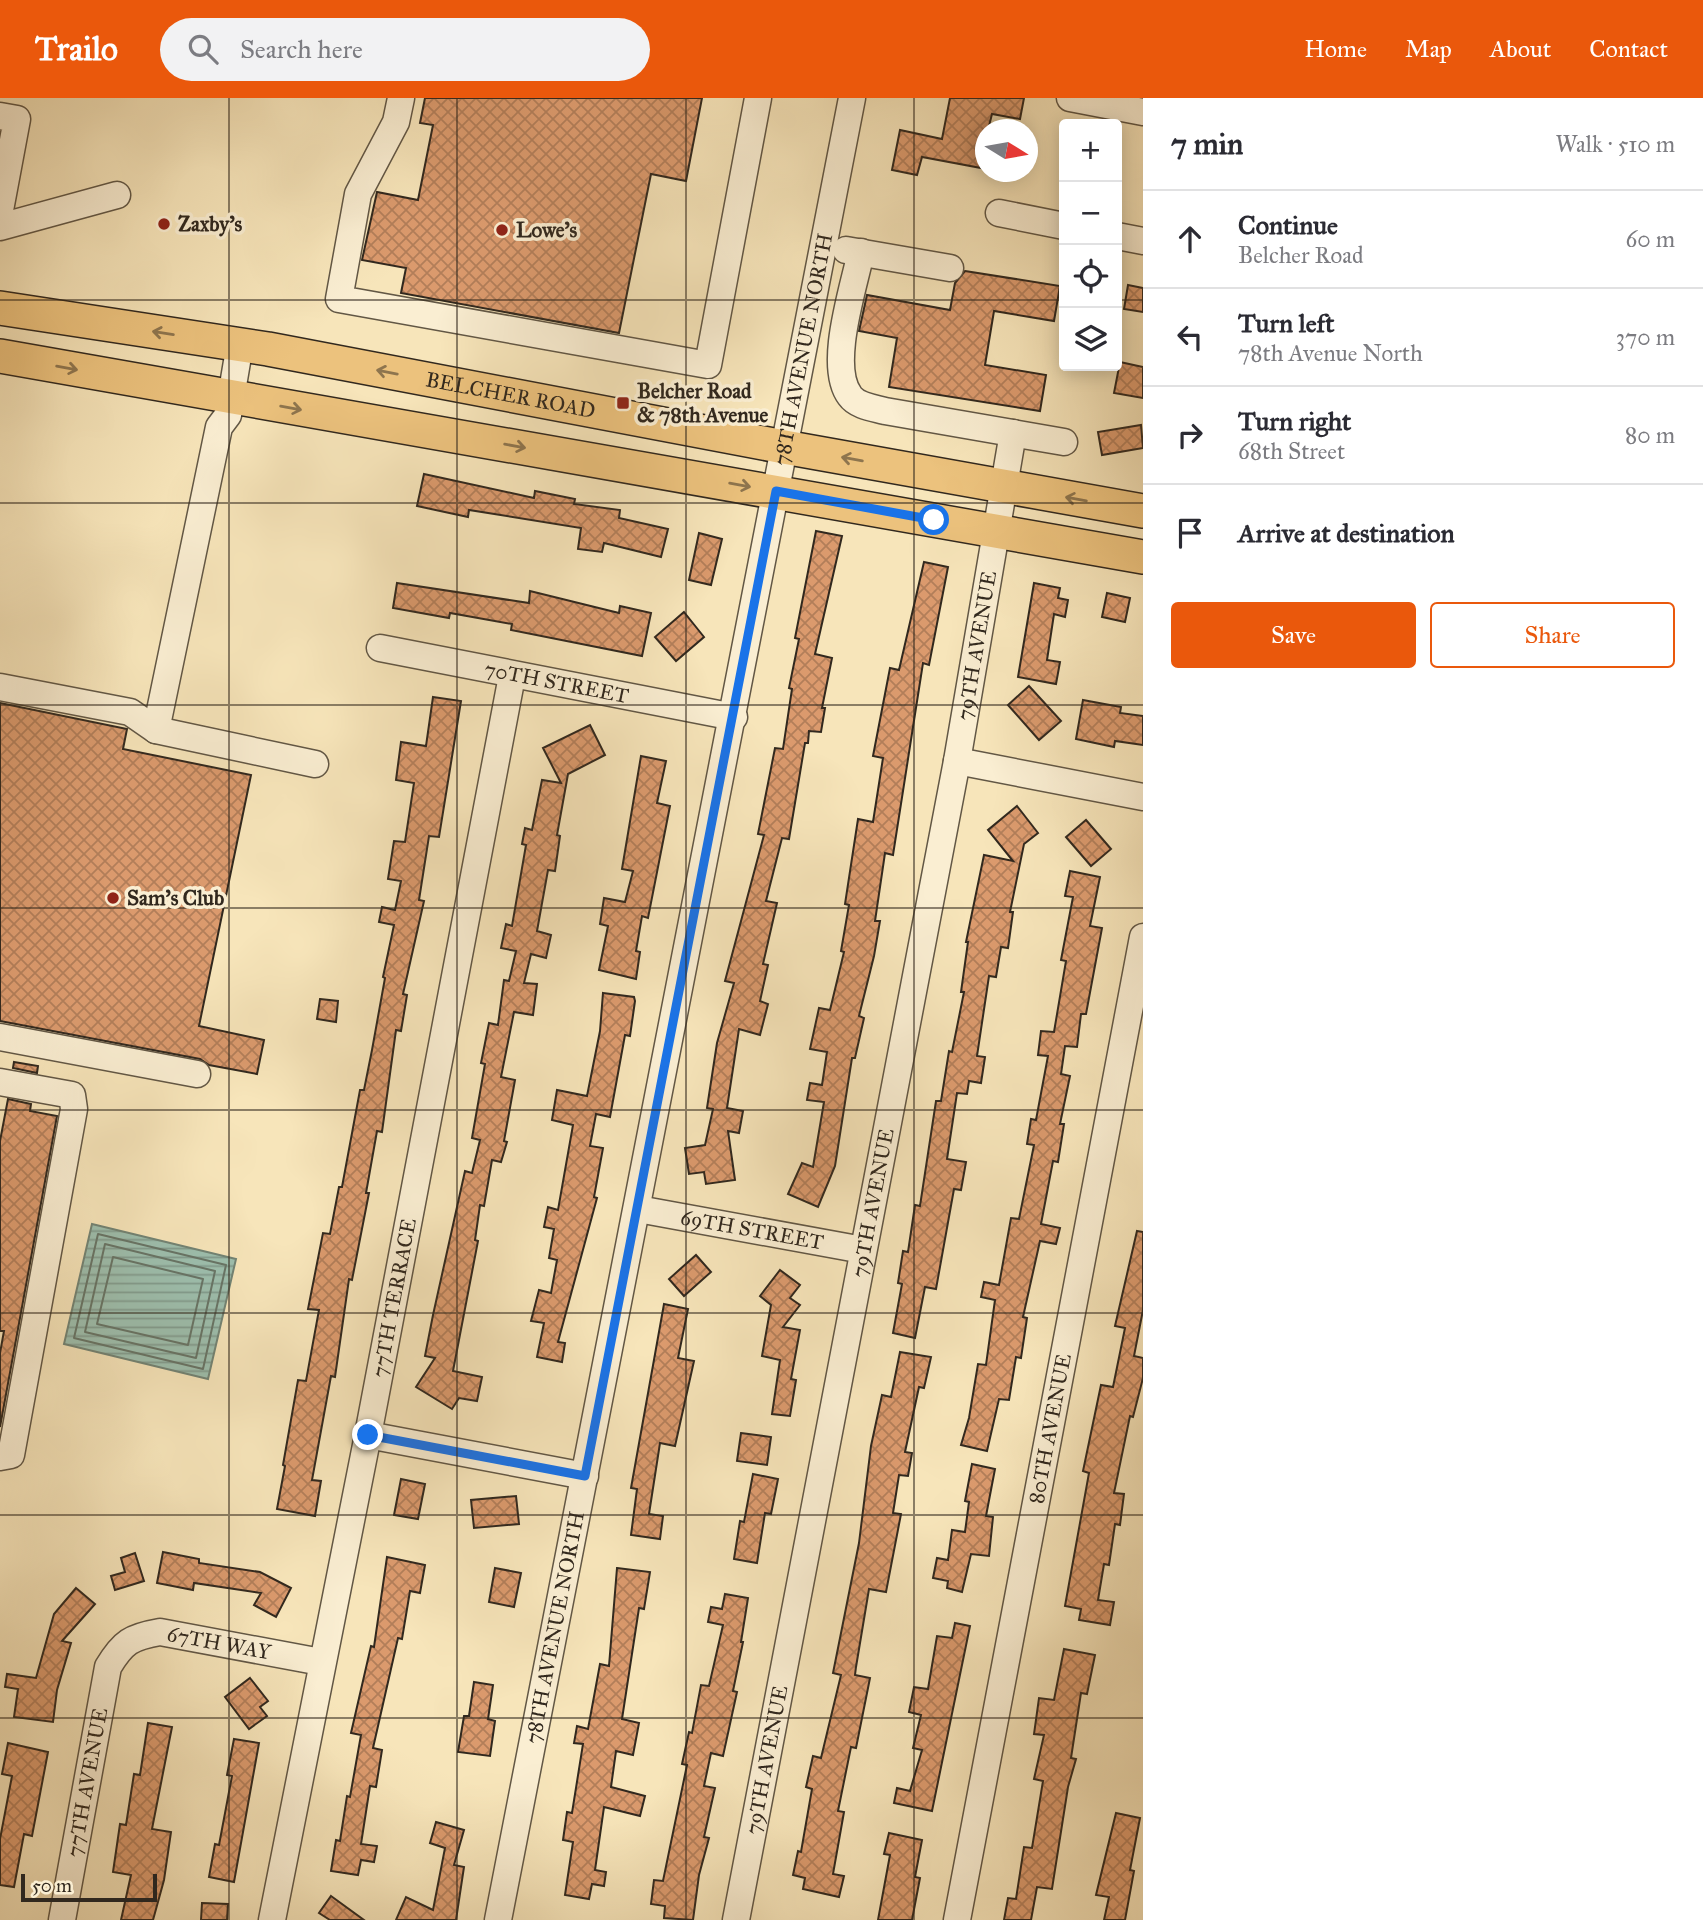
<!DOCTYPE html>
<meta charset="utf-8">
<style>
:root{--surface:#fff;--page:#f2f2f3;--text:#2b2b33;--muted:#7c7c81;--line:#e1e1e2;--accent:#ea580c}
body{margin:0;font-family:"IM FELL Great Primer",serif;background:var(--page);color:var(--text)}
.controls{position:absolute;right:21px;top:21px;display:grid;overflow:hidden;border-radius:7px;box-shadow:0 4px 18px #0003}
.controls button{width:63px;height:63px;display:grid;place-items:center;padding:0;border:0;border-bottom:2px solid var(--line);background:var(--surface);color:var(--text);font:35px sans-serif}
.compass{position:absolute;left:975px;top:21px;width:63px;height:63px;border-radius:50%;background:var(--surface);box-shadow:0 4px 18px #0003;rotate:101deg}
.scale{position:absolute;left:21px;bottom:18px;width:136px;box-sizing:border-box;padding-left:7px;border:4px solid #31281e;border-top:0;font-size:19px;line-height:24px;white-space:nowrap;color:#31281e;-webkit-text-stroke:5px #faeed2;paint-order:stroke}
.stop{position:absolute;width:21px;height:21px;margin:-16px;border:5px solid #1a73e8;border-radius:50%;background:#fff}
.stop.end{background:#1a73e8;border-color:#fff;box-shadow:0 2px 7px #0008}
.list{margin:0;padding:0;list-style:none}
h2{display:flex;justify-content:space-between;align-items:center;height:91px;margin:0;padding:0 28px;font-size:30px}
h2 small{font-size:23px;font-weight:400;color:var(--muted)}
.list li{display:grid;grid-template-columns:46px 1fr auto;gap:21px;align-items:center;box-sizing:border-box;height:98px;padding:0 28px;border-top:2px solid var(--line)}
.list b{display:block;font-size:26px;white-space:nowrap}
.list p{margin:0;font-size:23px;white-space:nowrap;color:var(--muted)}
.list em{font-size:23px;font-style:normal;color:var(--muted)}
.actions{display:flex;gap:14px;padding:21px 28px}
.actions a{flex:1;padding:16px 0;border:2px solid var(--accent);border-radius:7px;text-align:center;font-size:24px;color:var(--accent)}
.actions .main{background:var(--accent);color:#fff}
.icon{flex:none;width:38px;height:38px;fill:none;stroke:currentColor;stroke-width:2;stroke-linecap:round;stroke-linejoin:round}
.map{position:relative;flex:none;width:1143px;height:1822px;overflow:hidden}
header{display:flex;align-items:center;gap:42px;box-sizing:border-box;height:98px;padding:0 35px;background:var(--accent);color:#fff}
header strong{font-size:33px}
nav{display:flex;gap:38px;margin-inline-start:auto;font-size:24px}
.search{width:490px;height:63px;background:var(--page);display:flex;align-items:center;gap:18px;box-sizing:border-box;padding:0 24px;border-radius:38px;color:var(--muted);font-size:26px}
main{display:flex}
aside{flex:1;background:var(--surface)}
.map>svg:first-child{display:block}
.water{fill:url(#water-rules);stroke:#728374;stroke-width:2}
.lines{fill:none;stroke-linecap:round;stroke-linejoin:round}
.shore{stroke:#677466;stroke-width:2}
.building{fill:url(#building-cross-hatch);stroke:#31281e;stroke-width:2}
.minor-casing{stroke:#625745;stroke-width:29}
.major-casing{stroke:#31281e;stroke-width:36}
.minor{stroke:#faeed2;stroke-width:26}
.major{stroke:#ecc27d;stroke-width:33}
.oneway{stroke:#8e754e}
.route{stroke:#1a73e8;stroke-width:9}
.grid{fill:none;stroke:#31281e;stroke-width:2;stroke-opacity:0.55}
.poi-dot{fill:#8f2418;stroke:#faeed2;stroke-width:2.5}
.labels{text-anchor:middle;stroke-width:7;stroke-linejoin:round;paint-order:stroke}
.poi-label{font-size:21px;font-weight:bold;fill:#31281e;stroke:#faeed2;text-anchor:start}
.street-label{font-size:21px;fill:#31281e;stroke:#faeed2}
</style>
<header>
<strong>Trailo</strong>
<div class="search"><svg class="icon" aria-label="search" viewBox="0 0 24 24"><circle cx="10" cy="10" r="6"/><path d="M15 15l6 6"/></svg>Search here</div>
<nav><a>Home</a><a>Map</a><a>About</a><a>Contact</a></nav>
</header>
<main>
<div class="map">
<svg width="1143" height="1822" viewBox="0 0 1143 1822">
<defs>
<pattern id="water-rules" width="6" height="5" patternUnits="userSpaceOnUse" patternTransform="scale(1.75)"><rect width="6" height="5" fill="#9dbfae"/><path d="M0 2.5h6" fill="none" stroke="#819b8d"/></pattern>
<pattern id="building-cross-hatch" width="8" height="8" patternUnits="userSpaceOnUse" patternTransform="scale(1.75)"><rect width="8" height="8" fill="#db9a6d"/><path d="M0 0l8 8M0 8l8-8" fill="none" stroke="#b27e59"/></pattern>
</defs>
<rect width="100%" height="100%" fill="#f7e5ba"/>
<filter id="stains"><feTurbulence type="fractalNoise" baseFrequency=".00286" numOctaves="4"/><feColorMatrix values="0 0 0 0 .2 0 0 0 0 .09 0 0 0 0 .02 0 0 0 .5 -.17"/></filter>
<radialGradient id="worn" r=".72"><stop offset=".6" stop-color="#630" stop-opacity="0"/><stop offset="1" stop-color="#630" stop-opacity=".3"/></radialGradient>
<!-- water -->
<path class="water" d="M92,1126L236,1161L208,1281L64,1246Z"/>
<g class="lines">
<!-- shore -->
<g class="shore">
<path d="M98,1136L226,1167L203,1271L74,1240Z"/>
<path d="M105,1146L215,1173L196,1260L85,1234Z"/>
<path d="M113,1159L203,1181L188,1247L97,1226Z"/>
</g>
</g>
<!-- building -->
<g class="building">
<path d="M425,0H702L686,83L651,76L619,235L401,195L406,170L362,162L377,94L418,102L433,27L420,25Z"/>
<path d="M950,0H1024L1020,21L992,16L988,32H985L981,70L922,59L917,77L892,72L900,32L942,41Z"/>
<path d="M965,173L1060,188L1054,223L994,213L985,267L1046,277L1040,313L889,289L897,240L859,233L867,197L950,212L955,185Z"/>
<path d="M1128,187L1143,190V214L1124,211Z"/>
<path d="M1120,264L1143,269V300L1114,295Z"/>
<path d="M1141,327L1143,350L1102,357L1098,334Z"/>
<path d="M424,376L534,400L535,393L575,401L574,406L620,412L619,420L668,431L661,459L604,445L602,454L578,451L581,430L469,412L468,419L417,408Z"/>
<path d="M816,433L842,438L815,556L832,560L822,610H825L821,634L809,633L808,645H805L789,741L782,740L766,803L777,805L763,866L768,867L760,903L768,906L760,937L739,931L727,1010L743,1013L739,1035L728,1033L735,1082L706,1086L704,1074L689,1076L685,1050L705,1047L713,1011L707,1010L717,945L734,885L725,883L764,737L758,736L775,650L783,651L792,591L789,590L799,541L795,540Z"/>
<path d="M699,435L722,441L711,487L689,482Z"/>
<path d="M924,464L948,469L929,567L923,565L893,757L885,755L875,823H880L874,858L859,918L864,920L855,960H852L835,1068L818,1109L788,1096L802,1065L813,1069L824,1004L807,1002L810,985L822,987L827,954L810,951L819,910L830,912L844,854L841,853L849,807L845,806L858,721L873,724L883,660L873,658L890,570L899,572Z"/>
<path d="M397,485L529,505L530,493L619,515L620,508L651,515L642,558L511,532L512,526L450,515L449,520L393,510Z"/>
<path d="M1034,485L1060,490L1058,500L1068,502L1065,519L1054,516L1047,562L1060,564L1056,586L1018,579Z"/>
<path d="M1107,495L1130,500L1125,524L1102,519Z"/>
<path d="M684,514L704,539L676,563L655,539Z"/>
<path d="M1029,588L1061,623L1039,642L1008,607Z"/>
<path d="M433,599L461,603L439,739L429,738L419,802L424,803L403,896L407,897L401,933L396,932L382,1034L377,1033L366,1095H369L352,1182L349,1181L335,1279L331,1278L312,1382L321,1383L315,1418L277,1411L285,1368L283,1367L298,1282L306,1283L319,1212L308,1211L323,1135L330,1136L339,1089H342L360,992H364L372,952L385,880L383,879L394,827L379,824L382,809L395,812L401,783L388,781L394,743L405,744L414,685L396,682L401,644L426,648Z"/>
<path d="M1083,602L1121,609L1120,615L1143,618V647L1115,643L1114,649L1076,641Z"/>
<path d="M0,605L127,631L123,651L251,677L199,928L264,942L257,976L209,967L200,961L0,923Z"/>
<path d="M590,627L605,657L568,676L557,737L560,738L555,773L548,772L537,833L551,837L546,860L531,856L524,885L537,886L533,917L514,914L501,979L515,982L504,1043L507,1044L501,1064L492,1062L484,1108L480,1107L475,1142L478,1143L453,1273L482,1279L477,1303L459,1300L452,1311L416,1289L435,1260L425,1258L433,1217L465,1073L472,1075L480,1042L472,1040L485,966L481,965L489,925L498,927L504,882L509,883L516,853L501,850L506,826L512,828L526,747L522,746L525,730L532,732L542,682L561,685L543,650Z"/>
<path d="M641,658L666,663L657,705L670,708L648,820L642,818L636,853L640,854L636,881L599,872L608,828L600,826L604,800L625,804L633,773L622,771Z"/>
<path d="M1017,708L1038,735L1024,746L1010,814H1013L1008,850L1001,849L996,879L989,878L977,958L985,959L981,985L969,983L967,996L957,995L947,1061L966,1064L961,1092L954,1091L936,1191L925,1189L915,1240L893,1235L902,1186L898,1185L903,1153L908,1154L915,1107L920,1108L936,1003H941L949,953L952,954L964,894H961L968,844H966L984,757L1013,763L988,732Z"/>
<path d="M1086,722L1111,751L1091,768L1066,739Z"/>
<path d="M1070,773L1100,779L1090,828L1102,830L1086,916H1081L1077,949L1065,948L1061,976L1070,978L1060,1026H1064L1058,1064L1053,1063L1041,1126L1060,1130L1056,1146L1040,1143L1023,1219L1027,1220L1021,1260L1016,1259L1009,1302L999,1301L987,1353L961,1347L969,1320L978,1266L986,1267L995,1202L981,1199L984,1184L999,1187L1011,1120L1019,1121L1034,1047L1027,1046L1031,1021L1036,1022L1048,958L1038,957L1041,933L1054,934L1066,863L1061,862L1073,799L1065,798Z"/>
<path d="M603,895L634,899L635,903L630,938L625,937L610,1019L596,1016L590,1048L603,1050L594,1099L597,1100L558,1244L565,1245L562,1264L537,1259L544,1225L531,1223L539,1192L551,1195L557,1162L549,1160L554,1131L544,1129L548,1109L558,1112L573,1027L552,1022L557,992L587,998L600,933Z"/>
<path d="M320,901L338,903L336,924L317,921Z"/>
<path d="M14,964L38,968L37,975L13,970Z"/>
<path d="M8,1001L31,1006L30,1013L57,1018L0,1329V1255L4,1233H0V1043Z"/>
<path d="M1137,1133L1143,1134V1212L1134,1258L1143,1260V1280L1133,1319L1130,1318L1114,1395L1124,1396L1120,1427L1115,1426L1109,1467L1104,1466L1098,1502L1114,1504L1110,1527L1079,1522L1081,1511L1065,1508L1089,1375L1083,1373L1101,1287L1113,1289L1125,1230L1115,1228Z"/>
<path d="M696,1157L711,1174L684,1198L669,1181Z"/>
<path d="M780,1172L800,1187L790,1200L800,1207L783,1229L800,1232L791,1281L796,1282L790,1318L772,1316L780,1262L762,1258L771,1207L760,1198Z"/>
<path d="M664,1206L688,1211L678,1260L694,1263L675,1348L660,1345L649,1416L663,1418L660,1441L631,1437L637,1391L631,1390Z"/>
<path d="M900,1254L931,1259L924,1290L919,1289L905,1354L912,1355L908,1378L899,1377L893,1415L901,1416L886,1494L869,1491L856,1569L855,1577L870,1580L856,1650L851,1649L838,1713L844,1714L833,1776L844,1778L839,1799L803,1791L805,1780L793,1777L798,1753L801,1754L812,1691L806,1689L813,1658L821,1660L841,1577L833,1575L859,1445L871,1348L882,1297L891,1299Z"/>
<path d="M741,1335L771,1339L767,1367L737,1363Z"/>
<path d="M972,1366L995,1371L986,1418L993,1419L989,1458L971,1456L962,1494L947,1490L948,1483L933,1480L937,1460L948,1462L952,1432L965,1434L969,1404L965,1403Z"/>
<path d="M753,1376L778,1381L771,1416L765,1415L757,1465L734,1461L740,1423L744,1424Z"/>
<path d="M401,1381L425,1386L418,1421L394,1417Z"/>
<path d="M516,1398L519,1426L474,1430L471,1402Z"/>
<path d="M163,1454L199,1461V1465L260,1474L291,1490L276,1519L254,1507L261,1495L194,1485L193,1492L157,1485Z"/>
<path d="M135,1455L144,1483L115,1492L111,1478L125,1474L121,1460Z"/>
<path d="M387,1459L425,1467L420,1495L410,1493L402,1541L398,1540L373,1650L382,1652L376,1689L370,1688L361,1746L377,1748L374,1764L361,1762L358,1777L331,1773L336,1742L340,1743L347,1698L350,1699L361,1637L351,1635L371,1548L374,1549Z"/>
<path d="M495,1470L521,1475L514,1509L489,1504Z"/>
<path d="M617,1470L650,1474L644,1511L639,1510L622,1621L639,1625L633,1657L616,1653L611,1689L645,1698L640,1718L604,1709L595,1772L606,1774L604,1788L592,1786L589,1801L565,1797L573,1744L563,1742L567,1714L572,1715L583,1646L574,1645L577,1628L588,1631L600,1566L609,1568Z"/>
<path d="M76,1490L95,1506L62,1543L71,1545L57,1592L53,1624L14,1619L18,1591L5,1589L7,1576L36,1580L54,1516Z"/>
<path d="M725,1496L748,1500L741,1544H743L733,1593L737,1594L723,1658L711,1655L704,1688L715,1690L704,1739L709,1740L699,1777L693,1822L664,1820L665,1808L651,1806L654,1782L663,1783L687,1667L682,1666L689,1634L692,1635L701,1587L709,1588L723,1527L708,1524L711,1509L722,1511Z"/>
<path d="M955,1525L970,1528L932,1713L894,1705L897,1690L910,1693L922,1652L913,1650L921,1617L909,1614L914,1589L928,1591L937,1538L952,1540Z"/>
<path d="M1064,1551L1095,1557L1087,1596L1081,1595L1071,1660L1076,1661L1068,1689L1052,1791L1037,1789L1031,1822H1004L1008,1800L1016,1801L1024,1749L1032,1750L1043,1683L1034,1681L1044,1637L1034,1636L1039,1600L1054,1602Z"/>
<path d="M250,1580L268,1603L260,1609L267,1618L249,1631L225,1599Z"/>
<path d="M474,1584L493,1587L488,1621L495,1623L490,1658L458,1654L464,1618H469Z"/>
<path d="M148,1625L172,1629L152,1731L171,1734L164,1782L153,1822H121L131,1777L113,1774L120,1726L126,1727L134,1676L140,1677Z"/>
<path d="M234,1641L259,1645L234,1784L209,1779L215,1746L219,1747L232,1678L227,1677Z"/>
<path d="M8,1645L48,1654L32,1738L24,1736L14,1789L0,1787V1741L12,1678L2,1676Z"/>
<path d="M1116,1715L1140,1720L1130,1772L1134,1773L1125,1822H1104L1109,1799L1096,1797Z"/>
<path d="M436,1724L464,1732L454,1767L464,1769L456,1822H396L406,1799L433,1812L445,1750L430,1745Z"/>
<path d="M889,1735L922,1742L915,1779L920,1780L912,1822H878L890,1757L884,1756Z"/>
<path d="M331,1798L364,1822H330L319,1815Z"/>
<path d="M202,1805L228,1806L227,1822H201Z"/>
</g>
<g class="lines">
<defs>
<g id="minor">
<path d="M401,0L396,24L358,96L339,201L708,267L758,0"/>
<path d="M1070,0L1143,14"/>
<path d="M0,18L17,21L0,112"/>
<path d="M999,115L1064,128"/>
<path d="M0,129L117,97"/>
<path d="M1117,138L1143,143"/>
<path d="M846,152L950,170"/>
<path d="M861,154C854,189 827,268 850,298C857,308 874,310 885,313L1064,344"/>
<path id="s1" d="M380,550L734,619"/>
<path d="M0,589L130,614L156,632L315,666"/>
<path d="M156,632L219,329L228,317L240,246"/>
<path d="M957,663L1143,699"/>
<path d="M0,939L197,976"/>
<path d="M0,984L72,997L74,1011L11,1357L0,1359"/>
<path id="s2" d="M638,1111L863,1152"/>
<path d="M368,1337L585,1378"/>
<path id="s3" d="M62,1822L108,1569C123,1544 131,1539 160,1534L321,1564"/>
<path id="s4" d="M272,1822L368,1337L512,578"/>
<path id="s5" d="M498,1822L852,0"/>
<path id="s6" d="M736,1822L957,663L1013,335"/>
<path id="s7" d="M957,1822L1143,839"/>
</g>
<g id="major">
<path id="s8" d="M0,210L268,251L784,349L1143,413"/>
<path d="M0,258L1143,459"/>
</g>
</defs>
<!-- minor casing -->
<use href="#minor" class="minor-casing"/>
<!-- major casing -->
<use href="#major" class="major-casing"/>
<!-- minor -->
<use href="#minor" class="minor"/>
<!-- major -->
<use href="#major" class="major"/>
</g>
<!-- one-way arrows -->
<defs><path id="oneway-shaft" d="M-6 0H5M1.5-3L5.5 0L1.5 3" fill="none" stroke-width="1.6" stroke-linecap="round" stroke-linejoin="round" transform="scale(1.75)"/></defs>
<g class="oneway">
<use href="#oneway-shaft" transform="translate(163 235) rotate(-171)"/>
<use href="#oneway-shaft" transform="translate(67 270) rotate(10)"/>
<use href="#oneway-shaft" transform="translate(387 274) rotate(-169)"/>
<use href="#oneway-shaft" transform="translate(291 310) rotate(10)"/>
<use href="#oneway-shaft" transform="translate(515 348) rotate(10)"/>
<use href="#oneway-shaft" transform="translate(852 361) rotate(-170)"/>
<use href="#oneway-shaft" transform="translate(740 387) rotate(10)"/>
<use href="#oneway-shaft" transform="translate(1076 401) rotate(-170)"/>
</g>
<g class="lines">
<!-- route -->
<path class="route" d="M368,1337L585,1378L776,393L934,422"/>
</g>
<!-- grid -->
<path class="grid" d="M229,0V1822M457,0V1822M686,0V1822M914,0V1822M0,202H1064M1117,202H1143M0,405H1143M0,607H1143M0,810H1143M0,1012H1143M0,1215H1143M0,1417H1143M0,1620H1143"/>
<!-- markers -->
<g class="poi-dot">
<circle cx="164" cy="126" r="7"/>
<circle cx="502" cy="132" r="7"/>
<rect x="616" y="298" width="14" height="14" rx="3.5"/>
<circle cx="113" cy="800" r="7"/>
</g>
<g class="labels">
<!-- poi labels -->
<g class="poi-label">
<text x="178" y="133">Zaxby's</text>
<text x="516" y="139">Lowe's</text>
<text x="637" y="300">Belcher Road<tspan x="637" dy="24">&amp; 78th Avenue</tspan></text>
<text x="127" y="807">Sam's Club</text>
</g>
<!-- street labels -->
<g class="street-label">
<text dy="7" stroke="none"><textPath href="#s5" startOffset="1600">78TH AVENUE NORTH</textPath></text>
<text dy="7" stroke="none"><textPath href="#s8" startOffset="518">BELCHER ROAD</textPath></text>
<text dy="7" stroke="none"><textPath href="#s6" startOffset="1297">79TH AVENUE</textPath></text>
<text dy="7" stroke="none"><textPath href="#s1" startOffset="180">70TH STREET</textPath></text>
<text dy="7" stroke="none"><textPath href="#s6" startOffset="730">79TH AVENUE</textPath></text>
<text dy="7" stroke="none"><textPath href="#s2" startOffset="116">69TH STREET</textPath></text>
<text dy="7" stroke="none"><textPath href="#s4" startOffset="634">77TH TERRACE</textPath></text>
<text dy="7" stroke="none"><textPath href="#s7" startOffset="500">80TH AVENUE</textPath></text>
<text dy="7" stroke="none"><textPath href="#s5" startOffset="298">78TH AVENUE NORTH</textPath></text>
<text dy="7" stroke="none"><textPath href="#s3" startOffset="383">67TH WAY</textPath></text>
<text dy="7" stroke="none"><textPath href="#s6" startOffset="163">79TH AVENUE</textPath></text>
<text dy="7" stroke="none"><textPath href="#s3" startOffset="140">77TH AVENUE</textPath></text>
</g>
</g>
<rect width="100%" height="100%" filter="url(#stains)"/>
<rect width="100%" height="100%" fill="url(#worn)"/>
</svg>
<div class="controls">
<button>+</button>
<button>−</button>
<button><svg class="icon" aria-label="locate" viewBox="0 0 24 24"><circle cx="12" cy="12" r="6"/><path d="M12 2v4M12 18v4M2 12h4M18 12h4"/></svg></button>
<button><svg class="icon" aria-label="layers" viewBox="0 0 24 24"><path d="M12 4l9 5-9 5-9-5zM3 14l9 5 9-5"/></svg></button>
</div>
<svg class="compass" viewBox="-18 -18 36 36"><path d="M0-13l5 13h-10z" fill="#e53935"/><path d="M0 13l5-13h-10z" fill="#7c7c81"/></svg>
<div class="scale">50 m</div>
<div class="stop" style="left:934px;top:422px"></div>
<div class="stop end" style="left:368px;top:1337px"></div>
</div>
<aside>
<h2>7 min<small>Walk · 510 m</small></h2>
<ul class="list">
<li><svg class="icon" aria-label="ahead" viewBox="0 0 24 24"><path d="M12 20V5M6 11l6-6 6 6"/></svg><div><b>Continue</b><p>Belcher Road</p></div><em>60 m</em></li>
<li><svg class="icon" aria-label="left" viewBox="0 0 24 24"><path d="M17 20v-9H6M10 6l-5 5 5 5"/></svg><div><b>Turn left</b><p>78th Avenue North</p></div><em>370 m</em></li>
<li><svg class="icon" aria-label="right" viewBox="0 0 24 24"><path d="M7 20v-9h11M14 6l5 5-5 5"/></svg><div><b>Turn right</b><p>68th Street</p></div><em>80 m</em></li>
<li><svg class="icon" aria-label="arrive" viewBox="0 0 24 24"><path d="M6 21V4h12l-3 4 3 4H6"/></svg><div><b>Arrive at destination</b></div></li>
</ul>
<div class="actions"><a class="main">Save</a><a>Share</a></div>
</aside>
</main>
